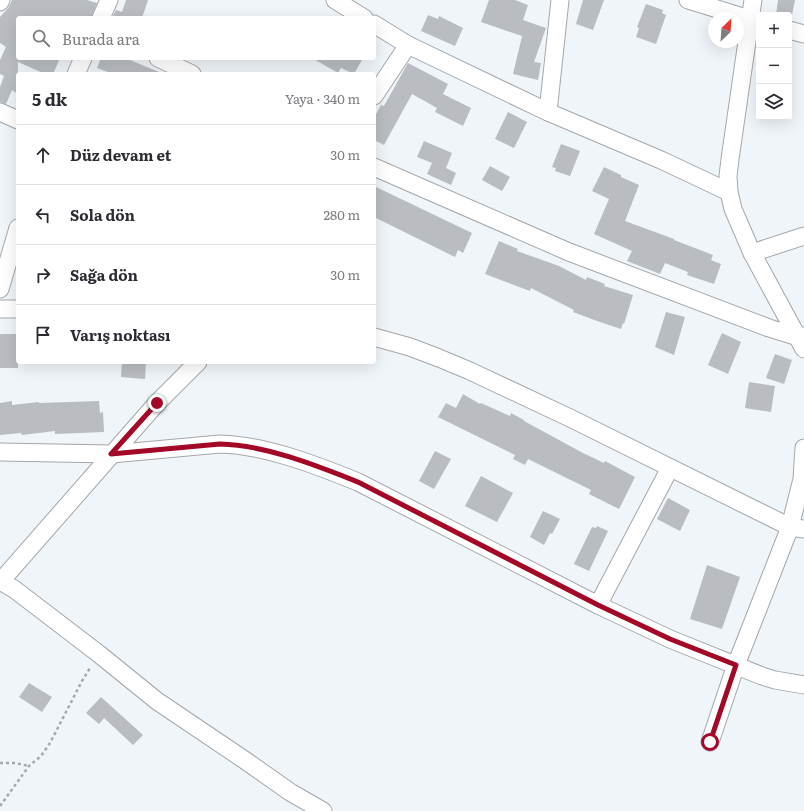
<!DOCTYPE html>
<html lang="tr">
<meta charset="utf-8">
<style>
:root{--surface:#fff;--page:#f7f7f7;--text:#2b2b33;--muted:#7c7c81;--line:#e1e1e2}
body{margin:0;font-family:Literata,serif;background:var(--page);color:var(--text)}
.controls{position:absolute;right:12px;top:12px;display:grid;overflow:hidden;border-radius:4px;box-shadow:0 4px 16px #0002}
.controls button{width:36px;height:36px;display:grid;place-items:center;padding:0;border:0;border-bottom:1px solid var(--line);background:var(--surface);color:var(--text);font:20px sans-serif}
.compass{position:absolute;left:708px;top:12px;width:36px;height:36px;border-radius:50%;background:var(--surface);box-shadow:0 4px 16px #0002;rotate:25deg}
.stop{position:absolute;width:12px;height:12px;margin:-9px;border:3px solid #a40827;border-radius:50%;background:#fff}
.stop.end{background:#a40827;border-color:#fff;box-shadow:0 1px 4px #0008}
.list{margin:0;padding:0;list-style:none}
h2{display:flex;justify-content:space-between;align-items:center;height:52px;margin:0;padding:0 16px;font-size:17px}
h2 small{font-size:13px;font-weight:400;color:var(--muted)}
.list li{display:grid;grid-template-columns:26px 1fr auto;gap:12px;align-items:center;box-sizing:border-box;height:60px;padding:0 16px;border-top:1px solid var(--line)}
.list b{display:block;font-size:15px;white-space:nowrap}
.list em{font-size:13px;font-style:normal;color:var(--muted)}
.icon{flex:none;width:22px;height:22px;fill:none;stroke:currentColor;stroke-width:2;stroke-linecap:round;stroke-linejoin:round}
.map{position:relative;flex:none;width:804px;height:811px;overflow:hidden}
.search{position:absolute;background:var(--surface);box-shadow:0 4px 16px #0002;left:16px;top:16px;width:360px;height:44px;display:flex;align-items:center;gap:10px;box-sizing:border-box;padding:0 14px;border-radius:4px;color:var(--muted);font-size:15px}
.panel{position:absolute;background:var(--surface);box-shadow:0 4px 16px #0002;left:16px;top:72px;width:360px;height:292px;border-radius:4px}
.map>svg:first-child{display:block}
.building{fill:#b9bdc1}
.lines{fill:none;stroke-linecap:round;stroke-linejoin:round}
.minor-casing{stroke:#a3a7ab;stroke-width:19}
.path{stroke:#a5a9ac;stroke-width:2.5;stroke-dasharray:3 3;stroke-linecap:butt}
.minor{stroke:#fff;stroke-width:17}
.route{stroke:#a40827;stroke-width:5}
</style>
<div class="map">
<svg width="804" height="811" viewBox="0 0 804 811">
<rect width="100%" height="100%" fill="#f0f5f9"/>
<!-- building -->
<g class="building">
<path d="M12,0H87L97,3L91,18H18V58H60L53,74H45L18,62V94L12,90L6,104L0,102V87L4,76L0,74V60L6,47L0,43V17L9,7Z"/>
<path d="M126,0H148L142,18H112L116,10L122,12Z"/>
<path d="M489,0H515L528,5L523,20L546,28L534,62L541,63L538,80L513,74L522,36L481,22Z"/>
<path d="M583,0H604L593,30L576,24Z"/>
<path d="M778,0H795L792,15H776Z"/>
<path d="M646,4L663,10L662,13L666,15L656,44L636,37L639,28L637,27Z"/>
<path d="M428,15L438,19L439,16L463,28L455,46L421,31Z"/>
<path d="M101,58H125L164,74H113L97,68Z"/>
<path d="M312,58H363L354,74L341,68L338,73Z"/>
<path d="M408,63L448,84L443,94L471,108L463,126L435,112L437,108L412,94L384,145L374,140V118L381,105L384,106Z"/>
<path d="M508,112L527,122L514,148L495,139Z"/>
<path d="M424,141L452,153L446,168L456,173L451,185L427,174L432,163L417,157Z"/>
<path d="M561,144L580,151L570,176L555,171L556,168L552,167Z"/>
<path d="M490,166L510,177L502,191L482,180Z"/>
<path d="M604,167L621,175V177L639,185L625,221L674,239V240L713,255L711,260L721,264L714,284L687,275L688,272L665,263L660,274L627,261L632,251L594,234L609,199L592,191Z"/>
<path d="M374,186L472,233L463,253L458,250L455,257L374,217Z"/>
<path d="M499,241L518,249L517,251L559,266L586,280L587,277L605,284L604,286L633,295L624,324L623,323L621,329L597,321L573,312L574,310L531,288L530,291L485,274Z"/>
<path d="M666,312L685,317L674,355L655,347Z"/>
<path d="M722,333L741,342L728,374L708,365Z"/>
<rect x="0" y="334" width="18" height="34"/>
<path d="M775,354L792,360L784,384L766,378Z"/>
<path d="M122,362H146L145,379L121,377Z"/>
<path d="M749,382L775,386L771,412L745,408Z"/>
<path d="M463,394L480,404L481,403L510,416L511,413L524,420V421L583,453L604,463L605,461L635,477L619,509L589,494L591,490L528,459L525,465L513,459L515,455L438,417L446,403L456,408Z"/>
<path d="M12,401V405L39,402V403L99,401L100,413L103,412L104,432L55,434V431L22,435L21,433L0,435V403Z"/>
<path d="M435,451L451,459L434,489L419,481Z"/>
<path d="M481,476L513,493L497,522L465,506Z"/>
<path d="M668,498L690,510L680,531L657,519Z"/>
<path d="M543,511L560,519L552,534L550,533L544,545L530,537Z"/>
<path d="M597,526L608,531L589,571L574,564L592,527L596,528Z"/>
<path d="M707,565L740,577L722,629L690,619Z"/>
<path d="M29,683L52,697L42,712L19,697Z"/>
<path d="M101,697L143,735L133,745L104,718L99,724L86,713Z"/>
</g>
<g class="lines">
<defs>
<g id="minor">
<path d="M335,0L364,18"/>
<path d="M688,0L759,22"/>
<path d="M753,0L730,159L728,176L729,192L733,209L752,253L804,349"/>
<path d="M0,2L1,0"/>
<path d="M101,18L109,0"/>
<path d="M374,24L408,45L548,112L661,160L729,192"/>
<path d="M789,30L804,34"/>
<path d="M158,58L192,74"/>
<path d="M76,74L83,58"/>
<path d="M374,96L408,45"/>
<path d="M0,112L18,120"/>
<path d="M548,112L560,0"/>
<path d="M374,167L569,252L769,328L798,337L804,336"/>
<path d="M752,253L804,236"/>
<path d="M0,289L18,228"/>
<path d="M0,309H18"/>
<path d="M374,337L410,347L439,358L470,371L570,418L790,527L804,529"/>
<path d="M0,452L111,454L220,444C265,445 316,465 358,482L598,605L670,639L762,676L775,680L804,685"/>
<path d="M0,581L14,589L99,654L157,701L246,761L290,792L323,811"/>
<path d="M1,581L157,403L198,362"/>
<path d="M598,605L670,468"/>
<path d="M710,742L736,665L790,527L802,479L804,448"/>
</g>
</defs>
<!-- minor casing -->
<use href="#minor" class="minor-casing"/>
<!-- path -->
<g class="path">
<path d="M0,763H15L29,766"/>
<path d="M0,806L29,766L41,756L50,743L82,681L90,668"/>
</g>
<!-- minor -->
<use href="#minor" class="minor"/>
</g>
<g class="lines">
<!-- route -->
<path class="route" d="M157,403L111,454L220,444C265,445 315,465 358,482L598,605L670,639L736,665L710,742"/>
</g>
</svg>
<div class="controls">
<button>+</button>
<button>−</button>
<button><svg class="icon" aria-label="layers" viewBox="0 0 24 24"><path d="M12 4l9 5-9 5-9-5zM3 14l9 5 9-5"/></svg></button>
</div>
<svg class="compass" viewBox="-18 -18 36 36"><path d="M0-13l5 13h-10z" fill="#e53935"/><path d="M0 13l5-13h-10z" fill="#7c7c81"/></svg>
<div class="stop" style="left:710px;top:742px"></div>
<div class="stop end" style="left:157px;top:403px"></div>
<div class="search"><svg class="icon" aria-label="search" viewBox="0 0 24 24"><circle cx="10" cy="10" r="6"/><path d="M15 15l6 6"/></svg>Burada ara</div>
<section class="panel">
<h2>5 dk<small>Yaya · 340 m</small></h2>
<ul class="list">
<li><svg class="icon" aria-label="ahead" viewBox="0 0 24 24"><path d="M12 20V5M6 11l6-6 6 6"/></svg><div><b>Düz devam et</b></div><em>30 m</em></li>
<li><svg class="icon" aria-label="left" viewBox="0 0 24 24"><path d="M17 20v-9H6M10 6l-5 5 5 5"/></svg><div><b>Sola dön</b></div><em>280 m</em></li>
<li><svg class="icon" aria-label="right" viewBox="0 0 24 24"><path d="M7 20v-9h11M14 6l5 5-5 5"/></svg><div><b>Sağa dön</b></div><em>30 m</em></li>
<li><svg class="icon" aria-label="arrive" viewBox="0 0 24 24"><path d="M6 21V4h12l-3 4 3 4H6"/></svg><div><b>Varış noktası</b></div></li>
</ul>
</section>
</div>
